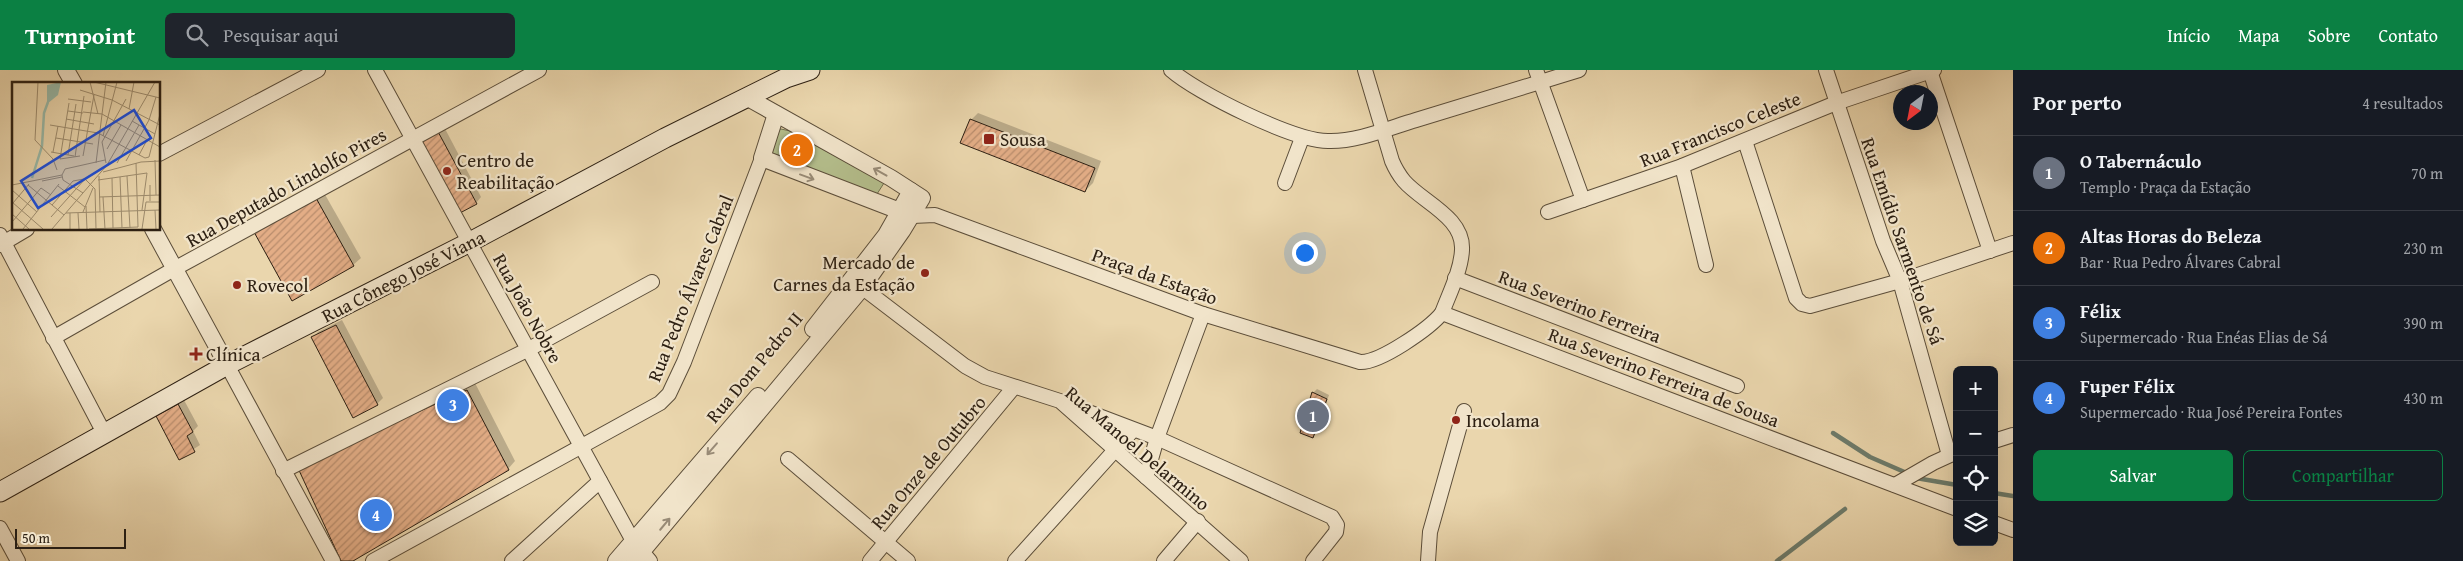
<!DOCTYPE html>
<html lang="pt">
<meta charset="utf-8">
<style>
:root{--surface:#171b24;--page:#20242c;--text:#f1f3f6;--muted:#9ea1a6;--line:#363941;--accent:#0b8043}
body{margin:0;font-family:"Gentium Book Plus",serif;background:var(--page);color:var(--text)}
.controls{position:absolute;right:15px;bottom:15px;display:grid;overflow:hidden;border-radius:8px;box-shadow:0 5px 20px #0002}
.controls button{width:45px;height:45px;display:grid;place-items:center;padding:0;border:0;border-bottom:1px solid var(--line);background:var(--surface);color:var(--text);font:25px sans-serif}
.compass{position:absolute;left:1893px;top:15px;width:45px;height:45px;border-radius:50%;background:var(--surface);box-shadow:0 5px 20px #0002;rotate:212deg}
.scale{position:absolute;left:15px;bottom:12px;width:111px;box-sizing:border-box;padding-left:5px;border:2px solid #2d2013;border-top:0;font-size:14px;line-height:18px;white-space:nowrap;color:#2d2013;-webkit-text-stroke:4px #f1e4ca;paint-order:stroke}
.you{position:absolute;left:1304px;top:182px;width:18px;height:18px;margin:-12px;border:4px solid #fff;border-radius:50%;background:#1a73e8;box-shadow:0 0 0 8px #1a73e833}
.badge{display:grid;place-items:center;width:32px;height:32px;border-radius:50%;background:var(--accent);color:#fff;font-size:16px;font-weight:700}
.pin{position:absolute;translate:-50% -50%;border:2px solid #fff;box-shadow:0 1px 5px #0006}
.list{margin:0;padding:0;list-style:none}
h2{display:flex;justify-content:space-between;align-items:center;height:65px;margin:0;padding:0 20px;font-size:21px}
h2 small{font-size:16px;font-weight:400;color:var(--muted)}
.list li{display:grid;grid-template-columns:32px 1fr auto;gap:15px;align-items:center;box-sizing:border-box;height:75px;padding:0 20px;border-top:1px solid var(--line)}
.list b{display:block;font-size:19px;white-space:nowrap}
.list p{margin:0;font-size:16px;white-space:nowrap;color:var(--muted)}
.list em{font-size:16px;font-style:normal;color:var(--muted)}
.actions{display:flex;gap:10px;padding:15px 20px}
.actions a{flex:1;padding:11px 0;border:1px solid var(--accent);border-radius:8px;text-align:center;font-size:18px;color:var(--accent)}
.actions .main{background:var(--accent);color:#fff}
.icon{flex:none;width:28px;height:28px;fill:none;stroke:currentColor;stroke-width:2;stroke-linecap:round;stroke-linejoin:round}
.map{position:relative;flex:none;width:2013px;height:491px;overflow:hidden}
header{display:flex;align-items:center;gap:30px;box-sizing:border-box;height:70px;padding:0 25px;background:var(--accent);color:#fff}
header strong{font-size:24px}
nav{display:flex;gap:28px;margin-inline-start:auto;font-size:18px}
.search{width:350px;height:45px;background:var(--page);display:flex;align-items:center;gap:12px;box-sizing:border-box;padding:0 18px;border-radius:8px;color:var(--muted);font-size:19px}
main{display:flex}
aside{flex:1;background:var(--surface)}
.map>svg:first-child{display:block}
.park{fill:#b4be8c;stroke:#706f50}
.shadow{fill:#0003}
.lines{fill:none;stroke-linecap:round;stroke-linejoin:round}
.stream{stroke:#6d7c6c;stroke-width:4.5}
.building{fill:url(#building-hatch);stroke:#2d2013}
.minor-casing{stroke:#5c4e3a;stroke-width:16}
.tertiary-casing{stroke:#5c4e3a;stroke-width:18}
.secondary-casing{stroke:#2d2013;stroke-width:21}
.minor{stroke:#f1e4ca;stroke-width:14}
.tertiary{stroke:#f1e4ca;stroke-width:16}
.secondary{stroke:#f1e4ca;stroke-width:19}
.oneway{stroke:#998c78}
.poi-dot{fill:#8f2418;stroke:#f1e4ca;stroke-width:2}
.labels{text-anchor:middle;stroke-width:4.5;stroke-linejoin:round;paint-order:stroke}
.street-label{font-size:19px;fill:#2d2013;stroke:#f1e4ca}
.poi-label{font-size:19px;fill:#2d2013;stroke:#f1e4ca;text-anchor:start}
.inset-river{fill:none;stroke:#98b9a8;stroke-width:2.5}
.inset-road{fill:none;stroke:#9e8d6f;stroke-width:1}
.view{fill:#1d4ed8;fill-opacity:0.15;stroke:#1d4ed8;stroke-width:2.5}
.inset-edge{fill:none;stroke:#2d2013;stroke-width:2.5}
</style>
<header>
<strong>Turnpoint</strong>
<div class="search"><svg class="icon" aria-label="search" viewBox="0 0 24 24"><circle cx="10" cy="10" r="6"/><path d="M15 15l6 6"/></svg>Pesquisar aqui</div>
<nav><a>Início</a><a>Mapa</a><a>Sobre</a><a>Contato</a></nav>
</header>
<main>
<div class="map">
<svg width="2013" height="491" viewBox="0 0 2013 491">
<defs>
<pattern id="building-hatch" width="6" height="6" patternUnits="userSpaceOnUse" patternTransform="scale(1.25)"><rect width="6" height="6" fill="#e3ad86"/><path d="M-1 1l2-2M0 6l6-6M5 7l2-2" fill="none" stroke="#b88c6c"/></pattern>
</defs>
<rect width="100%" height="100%" fill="#ead6ad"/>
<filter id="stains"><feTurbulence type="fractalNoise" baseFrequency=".004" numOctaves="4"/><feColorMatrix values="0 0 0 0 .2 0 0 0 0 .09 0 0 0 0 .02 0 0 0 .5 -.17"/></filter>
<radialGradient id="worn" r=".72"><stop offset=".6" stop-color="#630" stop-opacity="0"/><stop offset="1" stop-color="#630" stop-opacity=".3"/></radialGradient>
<!-- park -->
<path class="park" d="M781,59L790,61L884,113L877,124L770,84L775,61Z"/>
<!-- shadow -->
<g class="shadow">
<path d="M978,43L1101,91L1093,113L1085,121L971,50Z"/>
<path d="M442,53L481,127L476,133L419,68Z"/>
<path d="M323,121L361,188L353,195L255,162Z"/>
<path d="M342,250L383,328L377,334L313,268L318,262Z"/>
<path d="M475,313L515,391L508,399L357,487L355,491H343L299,396Z"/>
<path d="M1317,319L1329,325L1316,363L1312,367L1313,323Z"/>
<path d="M184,330L198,356L193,361L200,375L180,388L157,346L163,341Z"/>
</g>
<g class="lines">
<!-- stream -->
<g class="stream">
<path d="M1833,363L1870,387L1909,404"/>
<path d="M1916,408L1957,415"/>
<path d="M1994,423L2013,426"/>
<path d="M1777,491L1845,439"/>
</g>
</g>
<!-- building -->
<g class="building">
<path d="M970,49L1095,98L1085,122L960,73Z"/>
<path d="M436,58L477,134L458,144L417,68Z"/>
<path d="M316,128L354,196L292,231L254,162Z"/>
<path d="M336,255L378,335L353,348L311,267Z"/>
<path d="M467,320L509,400L353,491H341L297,396Z"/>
<path d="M1312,322L1327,329L1313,368L1300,363Z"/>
<path d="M178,334L193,362L187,366L195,382L179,390L156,346Z"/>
</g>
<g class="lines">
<defs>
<g id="minor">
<path d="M375,0L633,471L650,491"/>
<path d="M1171,0C1197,23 1294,71 1328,71C1357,72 1389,58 1416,50C1471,33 1525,17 1579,0"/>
<path d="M1365,0L1392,91C1395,98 1399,105 1404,111C1422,132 1464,147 1462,180C1461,201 1449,224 1442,243"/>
<path d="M1536,0L1583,130"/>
<path d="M1826,0L1883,171L1900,211L1949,385"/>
<path d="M1930,1L1990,181"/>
<path d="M1745,71L1796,228L1802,234L1810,236L1900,211L2013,173"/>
<path d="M159,84L318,0"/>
<path d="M1682,96L1706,195"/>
<path d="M1285,113L1302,68"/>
<path d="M1548,142L1682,96L1836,33L1934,0"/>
<path d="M912,146L935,145L1203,244L1360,292C1380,293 1430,258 1442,243L1957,439"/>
<path d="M0,165L104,363"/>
<path d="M0,175L27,159"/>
<path d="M1455,208L1737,316"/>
<path d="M855,212L965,296L985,307L1060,331L1241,491"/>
<path d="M53,268L174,199L539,0"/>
<path d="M227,295L333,491"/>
<path d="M1070,335L1157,368L1332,447L1337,455L1336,462L1313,491"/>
<path d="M1994,371L2013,365"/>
<path d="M788,389L908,491"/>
<path d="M283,401L529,279L652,212"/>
<path d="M1146,407L1157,368L1203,244"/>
<path d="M1895,415L1933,393L1957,382"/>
<path d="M1994,453L2013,460"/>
<path d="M0,458L18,491"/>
<path d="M373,491L660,333L669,324L684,292L762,88"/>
<path d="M512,491L600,411"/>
<path d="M870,491L1014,317"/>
<path d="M1015,491L1133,360"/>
<path d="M1164,491L1198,451"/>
<path d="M1428,491L1430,462L1464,341"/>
</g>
<g id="tertiary">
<path d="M66,0L74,14"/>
<path d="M776,44L762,88L910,145"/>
<path d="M153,159L227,295"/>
<path d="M813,259L886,165L911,121"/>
<path d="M616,491L758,326"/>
<path d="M634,491L862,218L902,161L922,128L891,108L748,28"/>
</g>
<path id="secondary" d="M0,422L227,295L470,172L665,68L786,8L810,0"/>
</defs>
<!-- minor casing -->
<use href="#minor" class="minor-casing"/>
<!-- tertiary casing -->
<use href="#tertiary" class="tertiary-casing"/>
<!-- secondary casing -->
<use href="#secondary" class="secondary-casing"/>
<!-- minor -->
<use href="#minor" class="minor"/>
<!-- tertiary -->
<use href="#tertiary" class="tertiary"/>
<!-- secondary -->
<use href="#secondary" class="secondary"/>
</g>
<!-- one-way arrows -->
<defs><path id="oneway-shaft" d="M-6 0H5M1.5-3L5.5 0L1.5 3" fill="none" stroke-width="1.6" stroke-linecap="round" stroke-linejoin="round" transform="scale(1.25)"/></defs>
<g class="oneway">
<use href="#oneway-shaft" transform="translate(880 102) rotate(-151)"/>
<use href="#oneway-shaft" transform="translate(807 107) rotate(20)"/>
<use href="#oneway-shaft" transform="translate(712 379) rotate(131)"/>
<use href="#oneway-shaft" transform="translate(665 454) rotate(-50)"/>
</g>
<!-- markers -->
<g class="poi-dot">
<rect x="983" y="63" width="12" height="12" rx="2.5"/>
<circle cx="447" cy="101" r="5"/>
<circle cx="925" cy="203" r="5"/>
<circle cx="237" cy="215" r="5"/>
<path d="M193.5 276.5h5v5h5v5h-5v5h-5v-5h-5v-5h5z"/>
<circle cx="1456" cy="350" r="5"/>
</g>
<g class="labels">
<!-- street labels -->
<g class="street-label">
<text transform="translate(1720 59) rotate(-22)" y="7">Rua Francisco Celeste</text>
<text transform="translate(286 117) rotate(-29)" y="7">Rua Deputado Lindolfo Pires</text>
<text transform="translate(1903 171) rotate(71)" y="7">Rua Emídio Sarmento de Sá</text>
<text transform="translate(403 206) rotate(-27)" y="7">Rua Cônego José Viana</text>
<text transform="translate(1155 206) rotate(20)" y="7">Praça da Estação</text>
<text transform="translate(690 218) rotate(-68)" y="7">Rua Pedro Álvares Cabral</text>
<text transform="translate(1580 236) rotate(21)" y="7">Rua Severino Ferreira</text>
<text transform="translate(528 238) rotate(61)" y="7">Rua João Nobre</text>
<text transform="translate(754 297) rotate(-50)" y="7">Rua Dom Pedro II</text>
<text transform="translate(1664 307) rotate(21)" y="7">Rua Severino Ferreira de Sousa</text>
<text transform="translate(1138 378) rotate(40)" y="7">Rua Manoel Delarmino</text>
<text transform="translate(928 392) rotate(-50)" y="7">Rua Onze de Outubro</text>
</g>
<!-- poi labels -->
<g class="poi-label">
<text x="1000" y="76">Sousa</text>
<text x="457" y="97">Centro de<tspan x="457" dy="22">Reabilitação</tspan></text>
<text x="915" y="199" text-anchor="end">Mercado de<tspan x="915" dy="22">Carnes da Estação</tspan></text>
<text x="247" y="222">Rovecol</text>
<text x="206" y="291">Clínica</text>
<text x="1466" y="357">Incolama</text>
</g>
</g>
<!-- overview -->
<g transform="translate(12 12)">
<rect width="148" height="148" fill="#ead6ad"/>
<path d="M49,0L46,13L35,22V3Z" fill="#98b9a8"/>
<path class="inset-river" d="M20,96L30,64L32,31L36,20"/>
<path class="inset-road" d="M26,0L23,58L41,77L45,88M78,0L86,32M82,0L148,16M68,8L100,18L148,43M56,17L79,20M57,21L48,77L68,74M117,27L122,0M56,29L71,31M71,30L90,32L148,65M54,37L82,42M120,39L143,52M38,43L86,51L133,76L137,75L148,32M91,54L105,0M44,56L81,62M95,67L109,43M39,70L62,74M41,70L46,44M56,73L64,22M127,73L135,58M71,74L82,13M63,75L72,14M143,78L144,113M114,79L137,38L144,15M84,81L94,0M94,81L90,60L114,17M105,81L127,43M91,90L129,80L148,79M50,93L51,98L71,111M87,94L88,130M115,94L118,146M108,95L110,146M100,96L101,146M73,97L83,107L84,147M86,98L135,91L130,128M30,99L50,95M0,103L50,93L53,87L93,78M16,103L52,133M46,104L73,125M0,108L25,130M87,115L148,113M91,115L93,147M138,119V103M0,120L31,147M1,121L17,102M40,123L61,99L72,97M74,124L75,147M143,128L144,147M71,130L81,106M54,131L148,128M58,131V147M66,131L67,147M0,132L17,147M39,135L73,97M0,140L29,106L39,113M11,147L47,102M40,147L95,83L143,0M77,147L126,145L124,81M130,147L134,120H148"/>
<path class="view" d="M122,28L139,56L26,126L9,99Z"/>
<rect width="148" height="148" class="inset-edge"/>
</g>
<rect width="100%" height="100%" filter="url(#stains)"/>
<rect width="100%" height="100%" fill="url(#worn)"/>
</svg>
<div class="controls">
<button>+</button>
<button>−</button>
<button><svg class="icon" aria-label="locate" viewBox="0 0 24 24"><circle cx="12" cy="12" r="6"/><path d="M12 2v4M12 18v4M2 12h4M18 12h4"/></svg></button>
<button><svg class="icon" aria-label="layers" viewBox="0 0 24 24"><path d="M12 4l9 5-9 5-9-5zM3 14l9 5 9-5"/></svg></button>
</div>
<svg class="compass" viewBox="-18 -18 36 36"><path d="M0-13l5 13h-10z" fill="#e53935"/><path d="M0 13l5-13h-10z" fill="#9ea1a6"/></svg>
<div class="scale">50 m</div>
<div class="you"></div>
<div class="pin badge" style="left:1313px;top:346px;background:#6b7280">1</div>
<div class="pin badge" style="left:797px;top:80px;background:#e8710a">2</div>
<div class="pin badge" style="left:453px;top:335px;background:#3f7fe0">3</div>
<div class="pin badge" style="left:376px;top:445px;background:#3f7fe0">4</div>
</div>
<aside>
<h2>Por perto<small>4 resultados</small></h2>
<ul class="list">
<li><span class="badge" style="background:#6b7280">1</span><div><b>O Tabernáculo</b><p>Templo · Praça da Estação</p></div><em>70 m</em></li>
<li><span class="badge" style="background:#e8710a">2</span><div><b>Altas Horas do Beleza</b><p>Bar · Rua Pedro Álvares Cabral</p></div><em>230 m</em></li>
<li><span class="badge" style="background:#3f7fe0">3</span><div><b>Félix</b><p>Supermercado · Rua Enéas Elias de Sá</p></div><em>390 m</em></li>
<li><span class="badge" style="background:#3f7fe0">4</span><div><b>Fuper Félix</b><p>Supermercado · Rua José Pereira Fontes</p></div><em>430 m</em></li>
</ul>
<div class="actions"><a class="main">Salvar</a><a>Compartilhar</a></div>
</aside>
</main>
